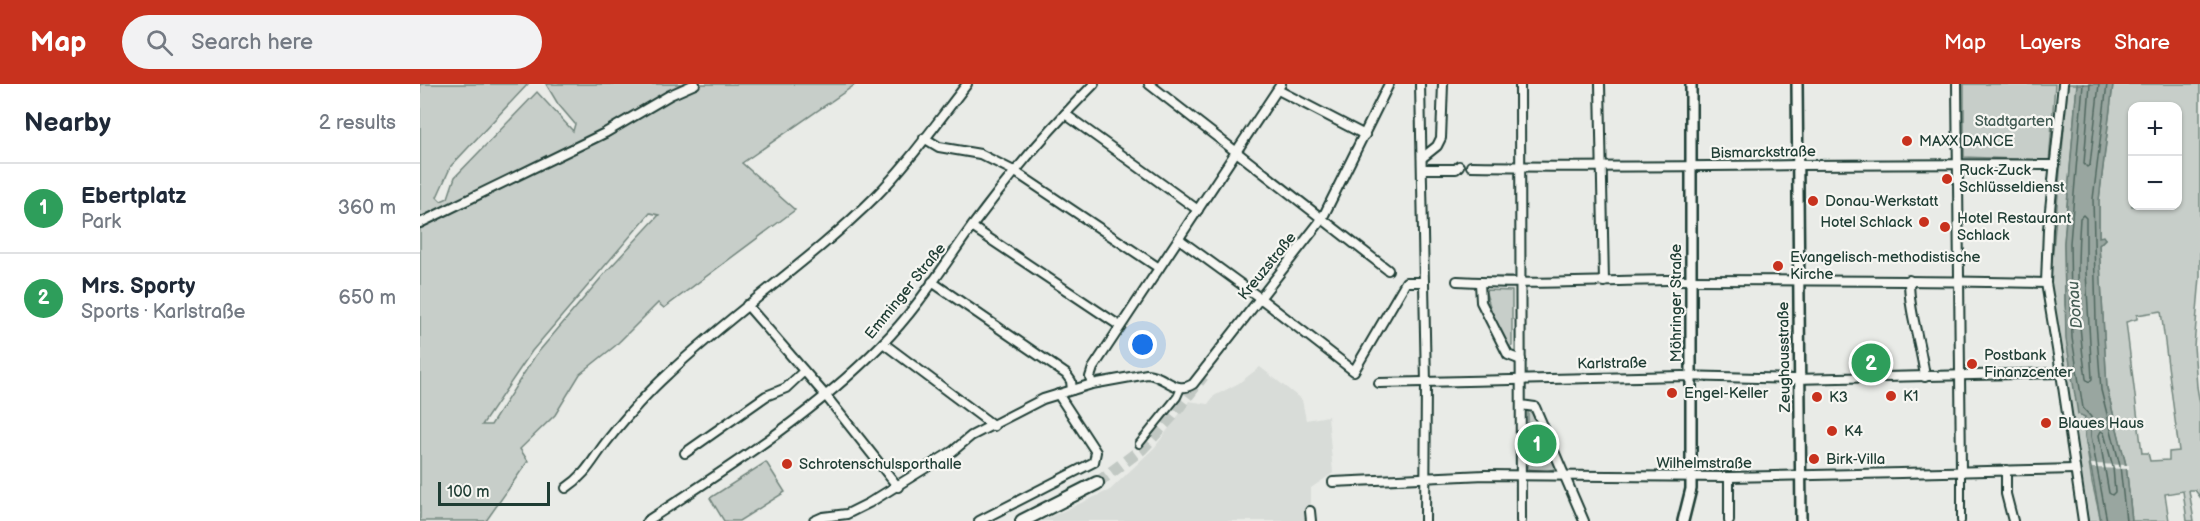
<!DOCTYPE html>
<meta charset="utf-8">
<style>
:root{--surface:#fff;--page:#f2f2f3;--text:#1f2937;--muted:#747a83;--line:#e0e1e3;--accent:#c8321e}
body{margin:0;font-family:"Balsamiq Sans",sans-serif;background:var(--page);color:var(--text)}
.controls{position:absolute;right:18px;top:18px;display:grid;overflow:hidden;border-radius:12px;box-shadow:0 2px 4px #0004}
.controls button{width:54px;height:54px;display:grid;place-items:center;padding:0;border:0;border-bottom:2px solid var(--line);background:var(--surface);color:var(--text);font:30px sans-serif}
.scale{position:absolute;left:18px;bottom:15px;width:112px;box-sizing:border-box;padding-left:6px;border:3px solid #1f3d34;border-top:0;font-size:16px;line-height:21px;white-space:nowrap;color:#1f3d34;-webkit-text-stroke:4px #f6f6f2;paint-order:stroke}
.you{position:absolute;left:723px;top:261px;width:21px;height:21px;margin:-15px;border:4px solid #fff;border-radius:50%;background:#1a73e8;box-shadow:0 0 0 9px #1a73e833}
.badge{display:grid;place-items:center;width:39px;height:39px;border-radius:50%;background:var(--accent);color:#fff;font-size:20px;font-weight:700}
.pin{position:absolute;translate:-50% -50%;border:3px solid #fff;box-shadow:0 2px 6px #0006}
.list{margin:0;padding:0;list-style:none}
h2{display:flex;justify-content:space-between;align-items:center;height:78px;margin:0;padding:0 24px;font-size:26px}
h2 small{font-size:20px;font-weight:400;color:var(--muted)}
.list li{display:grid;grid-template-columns:39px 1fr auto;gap:18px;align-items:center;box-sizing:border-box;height:90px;padding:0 24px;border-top:2px solid var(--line)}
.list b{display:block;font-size:22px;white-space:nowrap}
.list p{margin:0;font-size:20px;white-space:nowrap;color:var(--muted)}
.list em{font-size:20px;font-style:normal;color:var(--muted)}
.icon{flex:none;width:33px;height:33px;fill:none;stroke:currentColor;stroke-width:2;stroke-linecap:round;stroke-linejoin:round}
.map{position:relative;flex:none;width:1780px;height:437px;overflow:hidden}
header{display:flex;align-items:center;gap:36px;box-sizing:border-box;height:84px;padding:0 30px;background:var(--accent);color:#fff}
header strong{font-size:28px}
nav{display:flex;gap:33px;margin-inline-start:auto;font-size:21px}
.search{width:420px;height:54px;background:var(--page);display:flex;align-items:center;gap:15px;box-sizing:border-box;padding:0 21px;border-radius:33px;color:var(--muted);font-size:22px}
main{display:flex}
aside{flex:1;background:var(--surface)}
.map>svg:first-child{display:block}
.built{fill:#d8dcd8}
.green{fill:#c7cec9;stroke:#73867e;stroke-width:1.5;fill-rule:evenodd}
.water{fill:#99a6a0;stroke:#687c75;stroke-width:1.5}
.pier{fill:#e9ebe7}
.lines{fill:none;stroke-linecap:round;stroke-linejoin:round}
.shore{stroke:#50675f;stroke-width:1.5}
.primary-tunnel{stroke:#c1c8c3;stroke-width:12;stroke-dasharray:12 6;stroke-linecap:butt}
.pedestrian-casing{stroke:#1f3d34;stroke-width:10}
.minor-casing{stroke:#1f3d34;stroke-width:12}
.tertiary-casing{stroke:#1f3d34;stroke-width:14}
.primary-casing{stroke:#1f3d34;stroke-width:16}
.pedestrian{stroke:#f6f6f2;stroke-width:6}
.minor{stroke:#f6f6f2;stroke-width:8}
.tertiary{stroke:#f6f6f2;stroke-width:9}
.primary{stroke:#f6f6f2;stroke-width:12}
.poi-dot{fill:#c8321e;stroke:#f6f6f2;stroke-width:2}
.labels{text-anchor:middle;stroke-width:4.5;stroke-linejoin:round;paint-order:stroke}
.park-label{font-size:15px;fill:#415a52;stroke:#f6f6f2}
.poi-label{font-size:15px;fill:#1f3d34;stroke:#f6f6f2;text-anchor:start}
.street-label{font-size:15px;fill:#1f3d34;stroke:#f6f6f2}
.water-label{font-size:16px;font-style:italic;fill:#445c54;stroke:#f6f6f2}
</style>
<header>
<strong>Map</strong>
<div class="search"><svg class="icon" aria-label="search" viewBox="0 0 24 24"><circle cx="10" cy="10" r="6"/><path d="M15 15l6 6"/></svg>Search here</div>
<nav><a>Map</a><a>Layers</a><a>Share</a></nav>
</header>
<main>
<aside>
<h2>Nearby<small>2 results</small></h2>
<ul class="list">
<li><span class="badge" style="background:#2e9e5b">1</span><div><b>Ebertplatz</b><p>Park</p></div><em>360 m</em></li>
<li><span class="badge" style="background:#2e9e5b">2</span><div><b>Mrs. Sporty</b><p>Sports · Karlstraße</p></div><em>650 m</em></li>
</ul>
</aside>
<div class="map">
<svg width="1780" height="437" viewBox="0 0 1780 437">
<rect width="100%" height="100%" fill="#e9ebe7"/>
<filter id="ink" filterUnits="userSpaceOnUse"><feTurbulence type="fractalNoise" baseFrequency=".0167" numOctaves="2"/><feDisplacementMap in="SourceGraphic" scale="12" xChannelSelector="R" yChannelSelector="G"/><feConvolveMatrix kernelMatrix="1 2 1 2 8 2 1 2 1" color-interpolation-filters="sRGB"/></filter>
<g filter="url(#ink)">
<!-- built -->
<path class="built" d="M840,283L882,316L886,336L908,332L913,389L891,404V437H621L690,406L735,363L769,317L788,320L794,312L819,299Z"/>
<!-- green -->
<g class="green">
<path d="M0,0H108L31,82L17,113L21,117L28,114L35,93L117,8L153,47L155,40L138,20L126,0H436L322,79L375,126L244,224L238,219L195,262L160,290L135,331L100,365L108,377L66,437H0ZM230,129L239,131L186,188L115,272L71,341H62L112,267Z"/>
<path d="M1544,0H1635L1629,79H1620V76L1544,73Z"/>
<path d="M1648,0H1657L1644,159L1645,221L1665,333V352L1672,398L1681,437H1668L1630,199Z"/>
<path d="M1693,0H1780V193L1774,262L1777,303L1780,320V413L1775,406H1769L1774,437H1767L1763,407L1745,410L1749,437H1712L1706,381L1687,305L1679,161L1685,155L1679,154V116ZM1712,22H1758V122H1712ZM1741,227L1759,367L1749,368V376L1730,377L1728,369H1722L1706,238L1717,235V231Z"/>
<path d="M1065,206L1092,207V262L1089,263L1072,229Z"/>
<path d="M1108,327H1111L1136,381L1134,385L1127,387L1108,385Z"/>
<path d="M346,378L365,408L319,437H304L290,414Z"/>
</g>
<!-- water -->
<path class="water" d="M1657,0H1693L1679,116V153L1683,152L1685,155L1679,161L1687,305L1706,381L1712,437H1681L1665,352V333L1658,330L1646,255L1644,159Z"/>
<!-- pier -->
<path class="pier" d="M1671,380L1709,381V385L1672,384Z"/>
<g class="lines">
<!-- shore -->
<g class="shore">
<path d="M1663,0L1650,159L1651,221L1652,254L1663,324L1671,333V352L1687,437"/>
<path d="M1670,0L1664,80L1667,83L1670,81L1679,0"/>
<path d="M1687,0L1673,115L1676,238L1681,306L1700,382L1706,437"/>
<path d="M1663,131L1666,134V188L1672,295L1669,298L1666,295C1658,242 1656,188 1660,134Z"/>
<path d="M1681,347L1684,349L1693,383L1695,408L1692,411L1689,409L1679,351Z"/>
</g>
<!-- primary-tunnel -->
<path class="primary-tunnel" d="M677,399L722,365L752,332L783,292"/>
<defs>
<g id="pedestrian">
<path d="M719,360L757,313L761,304"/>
<path d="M1541,437V386"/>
</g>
<g id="minor">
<path d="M729,0L968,186"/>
<path d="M1000,0L1006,299L1005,437"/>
<path d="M1100,0L1101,437"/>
<path d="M1180,0L1184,198"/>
<path d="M1537,0L1541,386"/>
<path d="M1643,0L1628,145L1626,199L1641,289L1663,437"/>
<path d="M858,6L945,51"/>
<path d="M645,30L778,126"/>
<path d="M504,54L519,63L560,70L594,87L739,184"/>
<path d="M1002,74L1017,62L1021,54L1023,0"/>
<path d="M1051,82C1246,85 1440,78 1635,81"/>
<path d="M1002,85H1036L1039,82"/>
<path d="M0,139L185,49L250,11L275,0"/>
<path d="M552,143L700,242"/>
<path d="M759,155L840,214L934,287L986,198H1004"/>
<path d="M1489,196C1489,229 1501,260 1505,293"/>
<path d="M1037,197C1107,201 1177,197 1247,196C1373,196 1499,196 1626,199"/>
<path d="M512,198L646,290L651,297L652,306"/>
<path d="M1060,199L1061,218L1088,271L1101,276"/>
<path d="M327,221L406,312L478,403"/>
<path d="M463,259L574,342"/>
<path d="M959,299L1262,292L1373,295L1641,289"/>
<path d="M672,300L670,293L673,284L861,0"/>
<path d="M1101,321L1115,323L1164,437"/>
<path d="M265,369L346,312L366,304L384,287"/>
<path d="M1586,386V410L1593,437"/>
<path d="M913,398L1065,391L1309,393L1654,385"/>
<path d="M146,404C167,390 172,376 187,357C206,333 226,310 248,290C314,227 391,177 455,113C488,80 518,37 547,0"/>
<path d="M890,427L891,437"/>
<path d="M227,437C311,382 391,332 462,260C497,225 524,181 553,141C590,91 630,44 674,0"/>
<path d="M394,437L403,433L427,430L449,419L533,367L551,352L623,315L672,300L727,290C745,291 755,311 773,300L902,135L969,0"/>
<path d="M559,437L674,378L676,368L638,310"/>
<path d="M1309,437V393"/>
</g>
<g id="tertiary">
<path d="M1377,0L1381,437"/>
<path d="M1263,437L1271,405V0"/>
</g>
<path id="primary" d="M602,437L677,399"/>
</defs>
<!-- pedestrian casing -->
<use href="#pedestrian" class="pedestrian-casing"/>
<!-- minor casing -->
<use href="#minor" class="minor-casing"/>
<!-- tertiary casing -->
<use href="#tertiary" class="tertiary-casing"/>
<!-- primary casing -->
<use href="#primary" class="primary-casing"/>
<!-- pedestrian -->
<use href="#pedestrian" class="pedestrian"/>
<!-- minor -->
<use href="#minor" class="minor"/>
<!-- tertiary -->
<use href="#tertiary" class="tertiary"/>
<!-- primary -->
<use href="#primary" class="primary"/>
</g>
</g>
<!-- markers -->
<g class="poi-dot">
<circle cx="1487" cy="57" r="6"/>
<circle cx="1527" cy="95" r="6"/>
<circle cx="1393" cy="117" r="6"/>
<circle cx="1504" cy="138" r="6"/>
<circle cx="1525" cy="143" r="6"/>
<circle cx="1358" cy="182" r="6"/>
<circle cx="1552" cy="280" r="6"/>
<circle cx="1252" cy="309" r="6"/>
<circle cx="1471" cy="312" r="6"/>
<circle cx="1397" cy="313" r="6"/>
<circle cx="1626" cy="339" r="6"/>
<circle cx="1412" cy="347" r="6"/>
<circle cx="1394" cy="375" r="6"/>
<circle cx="367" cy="380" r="6"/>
</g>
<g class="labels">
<!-- park labels -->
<g class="park-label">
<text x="1594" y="42">Stadtgarten</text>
</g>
<!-- poi labels -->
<g class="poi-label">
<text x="1499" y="62">MAXX DANCE</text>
<text x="1539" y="91">Ruck-Zuck<tspan x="1539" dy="17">Schlüsseldienst</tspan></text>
<text x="1405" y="122">Donau-Werkstatt</text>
<text x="1537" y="139">Hotel Restaurant<tspan x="1537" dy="17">Schlack</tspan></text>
<text x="1492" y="143" text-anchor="end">Hotel Schlack</text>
<text x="1370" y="178">Evangelisch-methodistische<tspan x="1370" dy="17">Kirche</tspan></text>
<text x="1564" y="276">Postbank<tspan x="1564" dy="17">Finanzcenter</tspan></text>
<text x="1264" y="314">Engel-Keller</text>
<text x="1483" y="317">K1</text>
<text x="1409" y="318">K3</text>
<text x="1638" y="344">Blaues Haus</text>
<text x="1424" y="352">K4</text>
<text x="1406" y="380">Birk-Villa</text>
<text x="379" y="385">Schrotenschulsporthalle</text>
</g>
<!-- street labels -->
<g class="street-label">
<text transform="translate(1343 68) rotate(-1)" y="5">Bismarckstraße</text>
<text transform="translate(847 182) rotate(-51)" y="5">Kreuzstraße</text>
<text transform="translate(485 207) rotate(-51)" y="5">Emminger Straße</text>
<text transform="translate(1256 219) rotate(-90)" y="5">Möhringer Straße</text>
<text transform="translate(1364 273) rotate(-91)" y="5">Zeughausstraße</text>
<text transform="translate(1192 279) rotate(-1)" y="5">Karlstraße</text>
<text x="1284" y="384">Wilhelmstraße</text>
</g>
<!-- water labels -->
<g class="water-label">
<text transform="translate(1654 221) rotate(-95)" y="6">Donau</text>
</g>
</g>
</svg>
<div class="controls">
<button>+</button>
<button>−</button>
</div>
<div class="scale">100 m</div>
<div class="you"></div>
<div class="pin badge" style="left:1117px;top:360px;background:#2e9e5b">1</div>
<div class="pin badge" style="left:1451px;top:279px;background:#2e9e5b">2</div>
</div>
</main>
